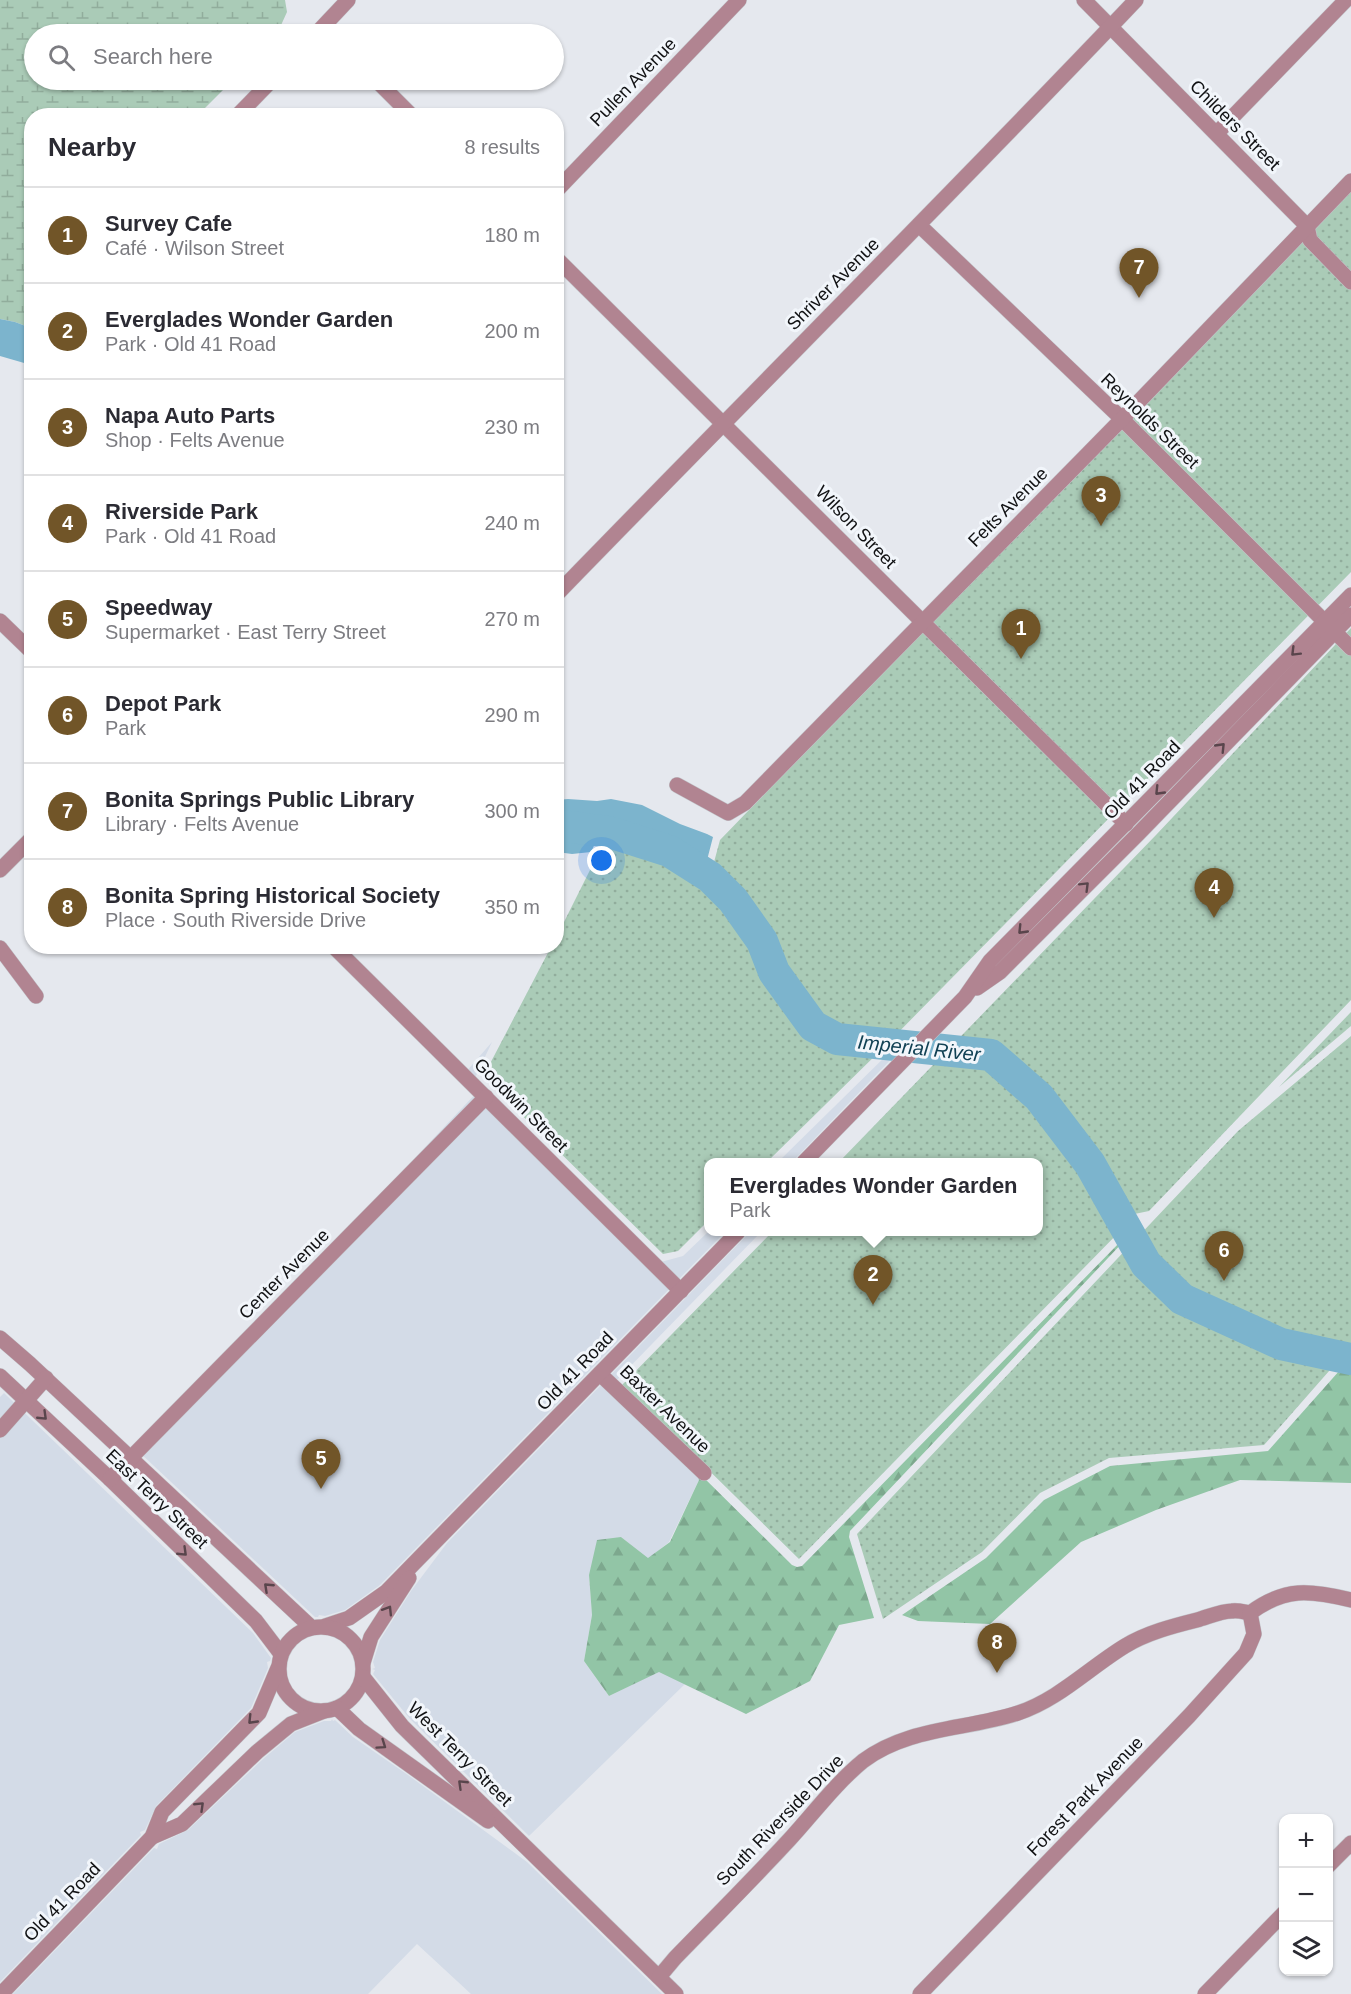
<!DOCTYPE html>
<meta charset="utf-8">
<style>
:root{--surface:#fff;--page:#f7f7f7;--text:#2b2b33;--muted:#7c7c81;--line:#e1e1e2;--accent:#715528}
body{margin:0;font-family:Arial,sans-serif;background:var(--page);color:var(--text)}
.controls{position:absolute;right:18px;bottom:18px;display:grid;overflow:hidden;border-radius:12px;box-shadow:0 2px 4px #0004}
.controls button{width:54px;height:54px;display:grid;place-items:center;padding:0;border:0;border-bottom:2px solid var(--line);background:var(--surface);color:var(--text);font:30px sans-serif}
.you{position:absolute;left:602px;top:861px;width:21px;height:21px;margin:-15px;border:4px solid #fff;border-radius:50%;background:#1a73e8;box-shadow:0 0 0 9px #1a73e833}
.badge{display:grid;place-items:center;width:39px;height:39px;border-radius:50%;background:var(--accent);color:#fff;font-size:20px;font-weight:700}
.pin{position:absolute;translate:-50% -50px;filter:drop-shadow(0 2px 3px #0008)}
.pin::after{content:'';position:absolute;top:32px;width:21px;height:18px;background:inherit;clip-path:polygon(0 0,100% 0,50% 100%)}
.popup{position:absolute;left:704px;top:1158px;width:339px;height:78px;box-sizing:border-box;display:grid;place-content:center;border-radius:12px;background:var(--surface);filter:drop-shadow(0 2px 4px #0005);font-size:20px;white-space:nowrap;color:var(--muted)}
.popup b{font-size:22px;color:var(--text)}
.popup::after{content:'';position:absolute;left:50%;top:100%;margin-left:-12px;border:12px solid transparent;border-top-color:var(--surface)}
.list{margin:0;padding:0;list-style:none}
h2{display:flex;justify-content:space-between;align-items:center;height:78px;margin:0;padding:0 24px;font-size:26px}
h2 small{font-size:20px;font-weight:400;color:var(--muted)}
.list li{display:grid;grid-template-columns:39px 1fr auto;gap:18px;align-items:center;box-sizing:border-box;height:96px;padding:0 24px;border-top:2px solid var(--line)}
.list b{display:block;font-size:22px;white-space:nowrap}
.list p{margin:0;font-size:20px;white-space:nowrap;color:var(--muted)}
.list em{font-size:20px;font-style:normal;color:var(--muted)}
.icon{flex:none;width:33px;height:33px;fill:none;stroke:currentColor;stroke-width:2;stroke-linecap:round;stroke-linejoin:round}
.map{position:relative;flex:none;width:1351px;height:1994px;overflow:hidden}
.search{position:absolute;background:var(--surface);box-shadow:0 2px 4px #0004;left:24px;top:24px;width:540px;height:66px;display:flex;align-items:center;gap:15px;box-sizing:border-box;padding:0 21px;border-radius:33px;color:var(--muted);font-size:22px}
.panel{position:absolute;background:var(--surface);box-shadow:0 2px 4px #0004;left:24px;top:108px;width:540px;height:846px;border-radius:24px}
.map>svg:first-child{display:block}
.built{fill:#d3dbe7}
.forest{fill:url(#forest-firs)}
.wetland{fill:url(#wetland-marsh)}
.park{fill:url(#park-dots)}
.water{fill:#7cb4cd}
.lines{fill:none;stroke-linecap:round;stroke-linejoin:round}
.river{stroke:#7cb4cd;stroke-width:32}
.minor-casing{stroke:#c3c6cb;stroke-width:16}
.minor{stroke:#b18491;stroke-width:15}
.oneway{stroke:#59454c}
.labels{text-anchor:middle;stroke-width:6;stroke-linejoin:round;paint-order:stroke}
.street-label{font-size:18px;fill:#111214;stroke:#f2f6fb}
.water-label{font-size:20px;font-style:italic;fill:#114154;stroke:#f2f6fb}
</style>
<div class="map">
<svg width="1351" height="1994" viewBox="0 0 1351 1994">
<defs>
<pattern id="forest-firs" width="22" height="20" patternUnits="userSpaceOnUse" patternTransform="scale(1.5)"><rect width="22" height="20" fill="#92c5a6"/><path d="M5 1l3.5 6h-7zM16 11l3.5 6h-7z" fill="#7da88e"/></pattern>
<pattern id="wetland-marsh" width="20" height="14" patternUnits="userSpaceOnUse" patternTransform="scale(1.5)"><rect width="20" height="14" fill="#aacbb7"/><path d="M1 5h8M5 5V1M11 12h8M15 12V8" fill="none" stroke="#91ad9c"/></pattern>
<pattern id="park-dots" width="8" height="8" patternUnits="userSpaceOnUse" patternTransform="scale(1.5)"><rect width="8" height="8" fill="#aacbb7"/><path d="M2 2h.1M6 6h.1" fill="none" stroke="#91ad9c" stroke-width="1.8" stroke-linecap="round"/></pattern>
</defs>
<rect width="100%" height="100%" fill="#e5e8ee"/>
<!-- built -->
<g class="built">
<path d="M492,1042L475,1078L661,1262L683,1256L708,1232H725L380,1585L345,1610L325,1616L319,1615L318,1617H315L138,1451L481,1088L465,1073Z"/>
<path d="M893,1049H901L792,1162H778Z"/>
<path d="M750,1232H761L615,1382L695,1469L699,1480L669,1542L648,1559L621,1537L589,1575L592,1615L584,1661L609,1696L659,1671L685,1684L529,1836L410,1719L373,1674L375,1670L372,1669L375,1668L373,1662L380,1640L411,1591L447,1543Z"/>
<path d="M4,1393L253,1633L271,1658L270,1661L267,1662L268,1668L251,1708L156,1806L145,1830L140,1832L141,1835L0,1982V1397Z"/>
<path d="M332,1719L333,1721L335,1720L353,1737L408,1775L527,1862L662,1994H471L417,1944L368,1994H13L154,1848L157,1849L159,1844L188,1830L263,1759L295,1732L324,1721H331Z"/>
</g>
<!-- forest -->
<g class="forest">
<path d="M1124,1238L1125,1240L850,1531L849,1537L874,1618L839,1625L810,1681L746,1714L659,1672L609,1696L584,1661L592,1615L589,1575L597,1540L621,1537L648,1558L670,1542L699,1480L695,1469L792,1565L797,1567L802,1566Z"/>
<path d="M1348,1361L1351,1362V1483L1240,1480L1156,1510L1081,1542L990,1624L918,1621L902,1615L986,1558L1044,1500L1110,1466L1268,1451Z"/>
</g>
<!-- wetland -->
<path class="wetland" d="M0,0H285L287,12L277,34H34V80H233L198,115L32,116L31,328L15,322L0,319Z"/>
<!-- park -->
<g class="park">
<path d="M1351,187V572L886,1045L767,1162H708V1221L678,1251L663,1254L483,1077L551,947L556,946L557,936L609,832L669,851L710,877L720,840Z"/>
<path d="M1351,628V1000L1149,1211L1120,1217L1125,1226L799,1559L622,1385L772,1232H1038V1162H839L1156,835Z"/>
<path d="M1351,1012V1026L1279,1087Z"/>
<path d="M1351,1036V1346L1264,1445L1109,1458L1040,1493L982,1552L883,1619L857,1534L1238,1131Z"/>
</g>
<!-- water -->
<g class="water">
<path d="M0,319L15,322L31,328V365L0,356Z"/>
<path d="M568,799L597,801L611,799L642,805L680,824L707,834L713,837L706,864L672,843L610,824L603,827L591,852L572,854L557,852V800Z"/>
</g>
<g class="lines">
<!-- river -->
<path class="river" d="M556,825L609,832L669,851L710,877L733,900L762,941L774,972L813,1026L837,1039L991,1055L1039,1097L1090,1164L1146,1264L1182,1299L1281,1344L1351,1359"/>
<defs>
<g id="minor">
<path d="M1084,0L1307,226L1310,240L1351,282"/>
<path d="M316,34L348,0"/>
<path d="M376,80L412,116"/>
<path d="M237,116L272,80"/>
<path d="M1217,133L1346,0"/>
<path d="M556,191L739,0"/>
<path d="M919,225L1122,419L1351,648"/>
<path d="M556,258L1126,824"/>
<path d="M556,595C749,396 945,201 1136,0"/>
<path d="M0,621L32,652"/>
<path d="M677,785L728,813L745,803L1122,419L1351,181"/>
<path d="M0,870L32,838"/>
<path d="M333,946L681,1291"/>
<path d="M0,948L36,996"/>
<path d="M977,988L1000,972L1138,834L1351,615"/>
<path d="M804,1162L965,997L990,961L1351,595"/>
<path d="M0,1338L30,1364L311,1627"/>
<path d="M600,1374L704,1473"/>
<path d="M0,1376L110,1479L256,1621L281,1654"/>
<path d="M0,1430L46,1378"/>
<path d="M110,1479L486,1097"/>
<path d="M325,1626L349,1618L386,1592L738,1232"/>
<circle cx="321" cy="1669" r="42"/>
<path d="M363,1663L371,1637L409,1578"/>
<path d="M363,1677L402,1726L676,1994"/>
<path d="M337,1708L359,1729L488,1821"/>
<path d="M152,1837L182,1824L257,1752L291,1724L324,1711"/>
<path d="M1328,1866L1351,1843"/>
<path d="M659,1977L675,1958C713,1919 752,1880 789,1840C813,1814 835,1784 863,1761C908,1727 966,1730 1018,1713C1058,1700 1089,1668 1125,1646C1146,1633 1173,1626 1197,1620C1208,1617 1221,1611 1232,1611C1238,1610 1244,1612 1250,1613C1285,1587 1310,1590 1351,1600"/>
<path d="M1,1994L152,1837L162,1812L259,1713L278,1668"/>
<path d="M920,1994L1189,1716L1246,1653L1254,1634L1250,1613"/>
<path d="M1205,1994L1284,1913"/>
</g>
</defs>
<!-- minor casing -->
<use href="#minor" class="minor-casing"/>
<!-- minor -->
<use href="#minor" class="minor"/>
</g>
<!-- one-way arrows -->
<defs><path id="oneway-chevron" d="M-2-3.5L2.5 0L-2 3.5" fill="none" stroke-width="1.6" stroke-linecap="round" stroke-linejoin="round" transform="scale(1.5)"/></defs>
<g class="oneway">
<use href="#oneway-chevron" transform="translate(1295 652) rotate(135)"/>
<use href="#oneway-chevron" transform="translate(1221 747) rotate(-46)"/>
<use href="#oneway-chevron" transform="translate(1159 791) rotate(134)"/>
<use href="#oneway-chevron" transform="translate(1085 886) rotate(-45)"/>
<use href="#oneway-chevron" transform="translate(1022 930) rotate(134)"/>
<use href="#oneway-chevron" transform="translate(43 1416) rotate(44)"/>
<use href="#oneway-chevron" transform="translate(183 1552) rotate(44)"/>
<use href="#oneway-chevron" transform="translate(268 1587) rotate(-137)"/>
<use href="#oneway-chevron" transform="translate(388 1610) rotate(-58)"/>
<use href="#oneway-chevron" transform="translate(252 1720) rotate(134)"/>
<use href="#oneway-chevron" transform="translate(382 1745) rotate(35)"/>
<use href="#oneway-chevron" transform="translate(462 1784) rotate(-136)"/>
<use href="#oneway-chevron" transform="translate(200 1806) rotate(-44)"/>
</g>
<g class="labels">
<!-- street labels -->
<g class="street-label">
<text transform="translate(633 82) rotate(-46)" y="6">Pullen Avenue</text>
<text transform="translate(1235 125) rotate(45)" y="6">Childers Street</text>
<text transform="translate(833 284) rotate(-45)" y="6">Shriver Avenue</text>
<text transform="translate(1150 421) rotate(44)" y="6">Reynolds Street</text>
<text transform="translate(1008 507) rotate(-45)" y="6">Felts Avenue</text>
<text transform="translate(856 527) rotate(46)" y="6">Wilson Street</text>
<text transform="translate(1142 780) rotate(-46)" y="6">Old 41 Road</text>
<text transform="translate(521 1105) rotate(45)" y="6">Goodwin Street</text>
<text transform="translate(284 1274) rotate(-45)" y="6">Center Avenue</text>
<text transform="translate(575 1371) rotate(-46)" y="6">Old 41 Road</text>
<text transform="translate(665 1409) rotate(44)" y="6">Baxter Avenue</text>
<text transform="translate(157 1499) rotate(44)" y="6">East Terry Street</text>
<text transform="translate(460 1754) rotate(45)" y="6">West Terry Street</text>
<text transform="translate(1085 1796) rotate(-46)" y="6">Forest Park Avenue</text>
<text transform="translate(780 1820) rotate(-46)" y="6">South Riverside Drive</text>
<text transform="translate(62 1902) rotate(-46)" y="6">Old 41 Road</text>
</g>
<!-- water labels -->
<g class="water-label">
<text transform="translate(919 1048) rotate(6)" y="7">Imperial River</text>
</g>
</g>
</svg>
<div class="controls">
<button>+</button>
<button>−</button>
<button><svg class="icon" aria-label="layers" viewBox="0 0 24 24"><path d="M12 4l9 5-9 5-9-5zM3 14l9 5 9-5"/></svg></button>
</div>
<div class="you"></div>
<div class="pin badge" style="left:1021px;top:659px">1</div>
<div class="pin badge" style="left:873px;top:1305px">2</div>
<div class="popup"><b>Everglades Wonder Garden</b>Park</div>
<div class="pin badge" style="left:1101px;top:526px">3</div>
<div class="pin badge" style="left:1214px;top:918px">4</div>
<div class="pin badge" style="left:321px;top:1489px">5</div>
<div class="pin badge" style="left:1224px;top:1281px">6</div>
<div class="pin badge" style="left:1139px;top:298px">7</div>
<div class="pin badge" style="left:997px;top:1673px">8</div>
<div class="search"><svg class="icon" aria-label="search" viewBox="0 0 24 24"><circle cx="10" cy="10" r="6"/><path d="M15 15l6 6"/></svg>Search here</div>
<section class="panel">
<h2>Nearby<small>8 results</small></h2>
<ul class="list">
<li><span class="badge">1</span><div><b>Survey Cafe</b><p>Café · Wilson Street</p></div><em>180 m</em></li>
<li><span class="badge">2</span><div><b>Everglades Wonder Garden</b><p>Park · Old 41 Road</p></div><em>200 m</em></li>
<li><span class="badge">3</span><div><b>Napa Auto Parts</b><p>Shop · Felts Avenue</p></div><em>230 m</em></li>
<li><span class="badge">4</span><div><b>Riverside Park</b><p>Park · Old 41 Road</p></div><em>240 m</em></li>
<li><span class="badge">5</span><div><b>Speedway</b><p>Supermarket · East Terry Street</p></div><em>270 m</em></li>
<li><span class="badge">6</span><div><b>Depot Park</b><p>Park</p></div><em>290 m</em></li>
<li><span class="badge">7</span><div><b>Bonita Springs Public Library</b><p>Library · Felts Avenue</p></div><em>300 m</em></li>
<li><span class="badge">8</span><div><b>Bonita Spring Historical Society</b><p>Place · South Riverside Drive</p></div><em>350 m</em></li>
</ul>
</section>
</div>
